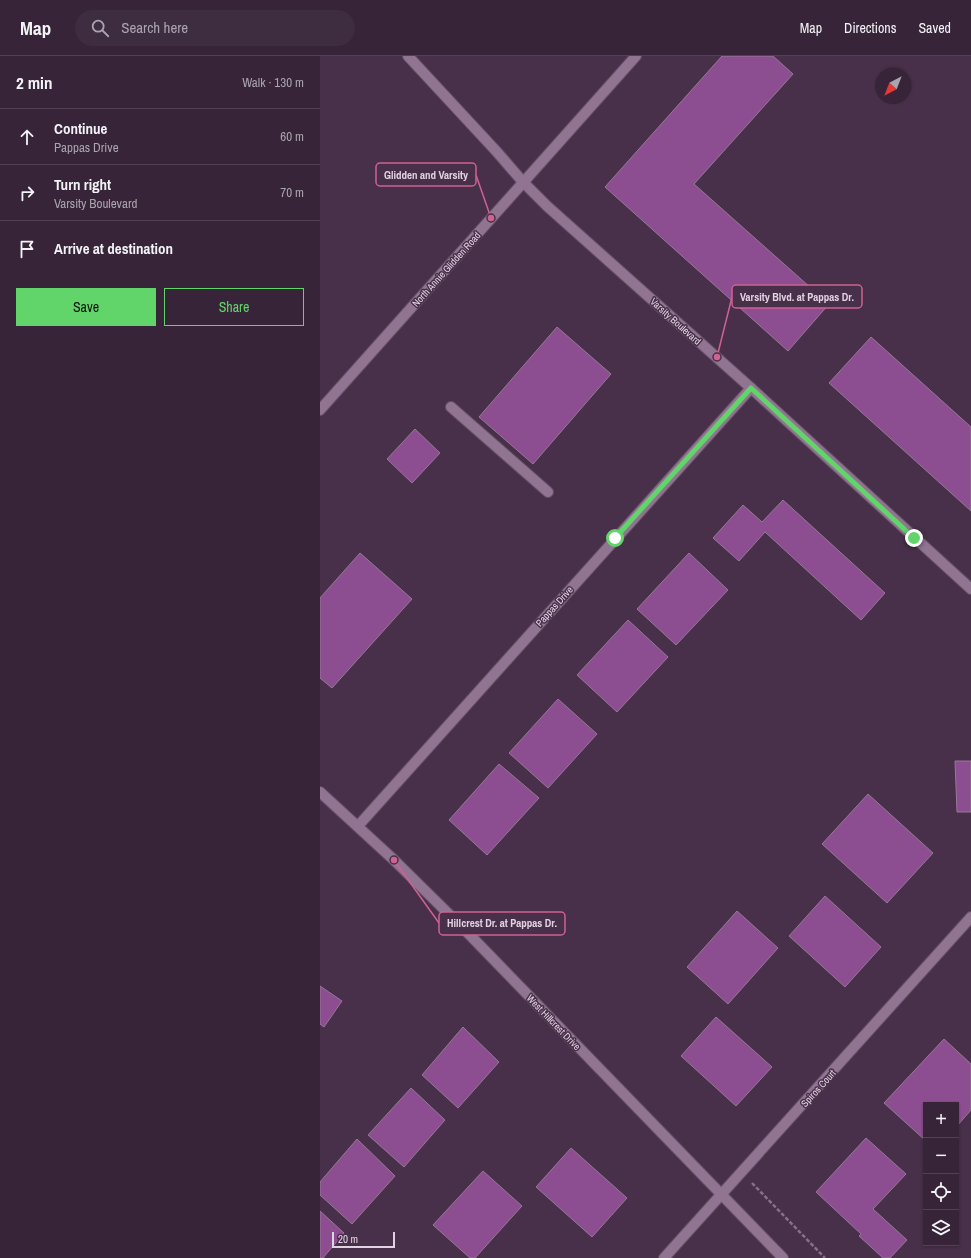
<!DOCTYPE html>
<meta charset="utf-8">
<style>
:root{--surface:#372438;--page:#3e2c40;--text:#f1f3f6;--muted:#aaa4ae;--line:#514153;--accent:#61d46a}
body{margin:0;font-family:"Archivo Narrow",sans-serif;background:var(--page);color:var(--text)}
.controls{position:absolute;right:12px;bottom:12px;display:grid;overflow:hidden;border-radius:0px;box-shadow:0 1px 3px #0004}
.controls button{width:36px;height:36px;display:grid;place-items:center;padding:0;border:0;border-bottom:1px solid var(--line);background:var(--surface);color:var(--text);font:20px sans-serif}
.compass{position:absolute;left:555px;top:12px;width:36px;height:36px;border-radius:50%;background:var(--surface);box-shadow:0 1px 3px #0004;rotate:222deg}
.scale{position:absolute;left:12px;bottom:10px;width:63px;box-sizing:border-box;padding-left:4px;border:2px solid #e1d2e2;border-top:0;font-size:11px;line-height:14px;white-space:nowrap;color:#e1d2e2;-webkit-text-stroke:3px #49304a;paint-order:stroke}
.stop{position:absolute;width:12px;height:12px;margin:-9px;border:3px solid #61d46a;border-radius:50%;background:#fff}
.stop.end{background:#61d46a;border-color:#fff;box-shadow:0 1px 4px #0008}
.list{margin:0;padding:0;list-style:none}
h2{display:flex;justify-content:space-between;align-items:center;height:52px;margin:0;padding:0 16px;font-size:17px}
h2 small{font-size:13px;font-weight:400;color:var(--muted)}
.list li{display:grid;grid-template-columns:26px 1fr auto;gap:12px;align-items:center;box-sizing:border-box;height:56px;padding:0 16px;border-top:1px solid var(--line)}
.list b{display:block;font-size:15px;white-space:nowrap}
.list p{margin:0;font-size:13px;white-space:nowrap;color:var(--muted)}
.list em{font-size:13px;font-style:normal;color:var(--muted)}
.actions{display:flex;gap:8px;padding:12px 16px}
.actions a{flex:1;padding:9px 0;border:1px solid var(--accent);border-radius:0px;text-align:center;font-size:14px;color:var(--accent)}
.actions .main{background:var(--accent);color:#111}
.icon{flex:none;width:22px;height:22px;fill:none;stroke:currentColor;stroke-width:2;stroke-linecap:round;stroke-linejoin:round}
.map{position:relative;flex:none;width:651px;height:1202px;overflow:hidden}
header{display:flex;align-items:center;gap:24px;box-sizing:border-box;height:56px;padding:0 20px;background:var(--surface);border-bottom:1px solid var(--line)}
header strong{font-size:19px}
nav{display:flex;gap:22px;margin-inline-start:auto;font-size:14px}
.search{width:280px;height:36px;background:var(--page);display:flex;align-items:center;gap:10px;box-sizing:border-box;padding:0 14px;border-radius:22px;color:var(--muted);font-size:15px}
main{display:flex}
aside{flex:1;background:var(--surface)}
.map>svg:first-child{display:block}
.building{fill:#8c4e90;stroke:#957896}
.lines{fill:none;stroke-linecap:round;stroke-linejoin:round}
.lane-casing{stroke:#644f65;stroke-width:12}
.street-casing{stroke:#644f65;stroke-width:12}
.secondary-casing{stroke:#644f65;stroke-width:12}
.path{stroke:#867187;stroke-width:2.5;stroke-dasharray:4 2;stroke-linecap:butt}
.lane{stroke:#907491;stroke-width:10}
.street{stroke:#907491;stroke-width:10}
.secondary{stroke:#907491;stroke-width:10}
.route{stroke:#61d46a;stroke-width:5}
.labels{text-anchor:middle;stroke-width:3;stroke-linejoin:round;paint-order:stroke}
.street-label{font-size:10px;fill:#e1d2e2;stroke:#49304a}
.leader{fill:none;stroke:#ce6291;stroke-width:1.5}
.callout-dot{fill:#ce6291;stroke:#49304a;stroke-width:1.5}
.callout{fill:#49304a;stroke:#ce6291;stroke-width:1.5}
.callout-label{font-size:11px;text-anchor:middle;font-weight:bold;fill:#e1d2e2}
</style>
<header>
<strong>Map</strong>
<div class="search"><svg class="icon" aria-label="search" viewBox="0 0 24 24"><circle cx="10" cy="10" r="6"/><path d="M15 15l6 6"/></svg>Search here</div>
<nav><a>Map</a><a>Directions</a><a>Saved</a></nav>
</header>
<main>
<aside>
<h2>2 min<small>Walk · 130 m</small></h2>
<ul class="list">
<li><svg class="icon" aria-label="ahead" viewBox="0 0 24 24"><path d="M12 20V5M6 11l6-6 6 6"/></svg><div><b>Continue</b><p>Pappas Drive</p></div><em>60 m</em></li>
<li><svg class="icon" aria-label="right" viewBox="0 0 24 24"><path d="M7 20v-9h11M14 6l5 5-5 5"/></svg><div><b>Turn right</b><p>Varsity Boulevard</p></div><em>70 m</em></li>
<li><svg class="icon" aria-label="arrive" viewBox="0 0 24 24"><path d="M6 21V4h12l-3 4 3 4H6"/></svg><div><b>Arrive at destination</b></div></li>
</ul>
<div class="actions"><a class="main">Save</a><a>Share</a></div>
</aside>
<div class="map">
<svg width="651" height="1202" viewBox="0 0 651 1202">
<rect width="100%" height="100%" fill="#49304a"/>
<!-- building -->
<g class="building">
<path d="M402,0H453L473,18L374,128L509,248L468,295L285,131Z"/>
<path d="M237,271L291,318L213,408L159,361Z"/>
<path d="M551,281L651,371V455L509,327Z"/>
<path d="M95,373L120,397L92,427L67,403Z"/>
<path d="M463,444L565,537L541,564L445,476L419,505L393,482L423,449L442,466Z"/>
<path d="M40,497L92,543L12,632L0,622V542Z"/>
<path d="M369,497L408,534L356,589L317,553Z"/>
<path d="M308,564L348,601L297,656L257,619Z"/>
<path d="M238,643L277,678L228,732L189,697Z"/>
<path d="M635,705H651V756H637Z"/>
<path d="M179,708L219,742L167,799L129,764Z"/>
<path d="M548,738L613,797L567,847L502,788Z"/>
<path d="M505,840L561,891L525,931L469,880Z"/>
<path d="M417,855L458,892L408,948L367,911Z"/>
<path d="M0,930L22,945L4,971L0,968Z"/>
<path d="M396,961L452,1011L416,1050L361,1000Z"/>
<path d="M143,971L179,1006L138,1052L102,1019Z"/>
<path d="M624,983L651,1008V1054L636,1071V1049H606V1085L564,1047Z"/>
<path d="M91,1032L125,1064L84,1111L48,1079Z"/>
<path d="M546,1082L586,1118L553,1153L587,1184L570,1202H563L539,1180L541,1178L496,1136Z"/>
<path d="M37,1083L75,1120L32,1168L0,1139V1126Z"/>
<path d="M251,1092L307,1142L272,1181L216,1131Z"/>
<path d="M163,1115L202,1150L155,1202H150L113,1169Z"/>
<path d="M0,1155L24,1177L3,1202H0Z"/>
</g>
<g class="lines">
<defs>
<g id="lane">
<path d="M88,0L177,96L203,126"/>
<path d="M131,351L228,436"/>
</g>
<g id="street">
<path d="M203,126L227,150L431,332L651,533"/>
<path d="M0,736L74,804L145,874L463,1202"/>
<path d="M38,770L431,332"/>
<path d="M344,1202L651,861"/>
</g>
<path id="secondary" d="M0,354L316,0"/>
</defs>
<!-- lane casing -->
<use href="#lane" class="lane-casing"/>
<!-- street casing -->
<use href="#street" class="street-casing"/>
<!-- secondary casing -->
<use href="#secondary" class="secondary-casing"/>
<!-- path -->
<path class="path" d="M432,1127L505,1202"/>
<!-- lane -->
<use href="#lane" class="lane"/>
<!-- street -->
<use href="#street" class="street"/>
<!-- secondary -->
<use href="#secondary" class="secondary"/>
</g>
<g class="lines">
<!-- route -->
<path class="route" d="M295,482L431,332L594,482"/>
</g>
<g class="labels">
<!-- street labels -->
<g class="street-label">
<text transform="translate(126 213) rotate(-48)" y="4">North Annie Glidden Road</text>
<text transform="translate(356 265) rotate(42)" y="4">Varsity Boulevard</text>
<text transform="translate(234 550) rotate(-48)" y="4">Pappas Drive</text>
<text transform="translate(234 966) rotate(46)" y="4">West Hillcrest Drive</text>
<text transform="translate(498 1032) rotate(-48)" y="4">Spiros Court</text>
</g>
</g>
<!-- callouts -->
<path class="leader" d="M171 162L156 119M397 301L412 241M74 804L119 867"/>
<g class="callout-dot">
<circle cx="171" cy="162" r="4"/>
<circle cx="397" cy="301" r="4"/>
<circle cx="74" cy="804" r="4"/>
</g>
<g class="callout">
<rect x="56" y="107" width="100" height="23" rx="4"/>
<rect x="412" y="229" width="130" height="23" rx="4"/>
<rect x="119" y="856" width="126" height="23" rx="4"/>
</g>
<g class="callout-label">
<text x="106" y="123">Glidden and Varsity</text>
<text x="477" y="245">Varsity Blvd. at Pappas Dr.</text>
<text x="182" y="871">Hillcrest Dr. at Pappas Dr.</text>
</g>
</svg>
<div class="controls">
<button>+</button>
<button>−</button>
<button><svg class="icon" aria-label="locate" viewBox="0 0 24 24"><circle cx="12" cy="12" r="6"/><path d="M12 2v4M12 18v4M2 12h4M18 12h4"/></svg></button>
<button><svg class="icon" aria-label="layers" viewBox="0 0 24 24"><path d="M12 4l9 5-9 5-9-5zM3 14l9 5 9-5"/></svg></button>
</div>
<svg class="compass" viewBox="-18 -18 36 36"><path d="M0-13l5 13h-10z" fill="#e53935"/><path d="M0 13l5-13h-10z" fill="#aaa4ae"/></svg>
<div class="scale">20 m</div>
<div class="stop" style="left:295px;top:482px"></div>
<div class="stop end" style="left:594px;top:482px"></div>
</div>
</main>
